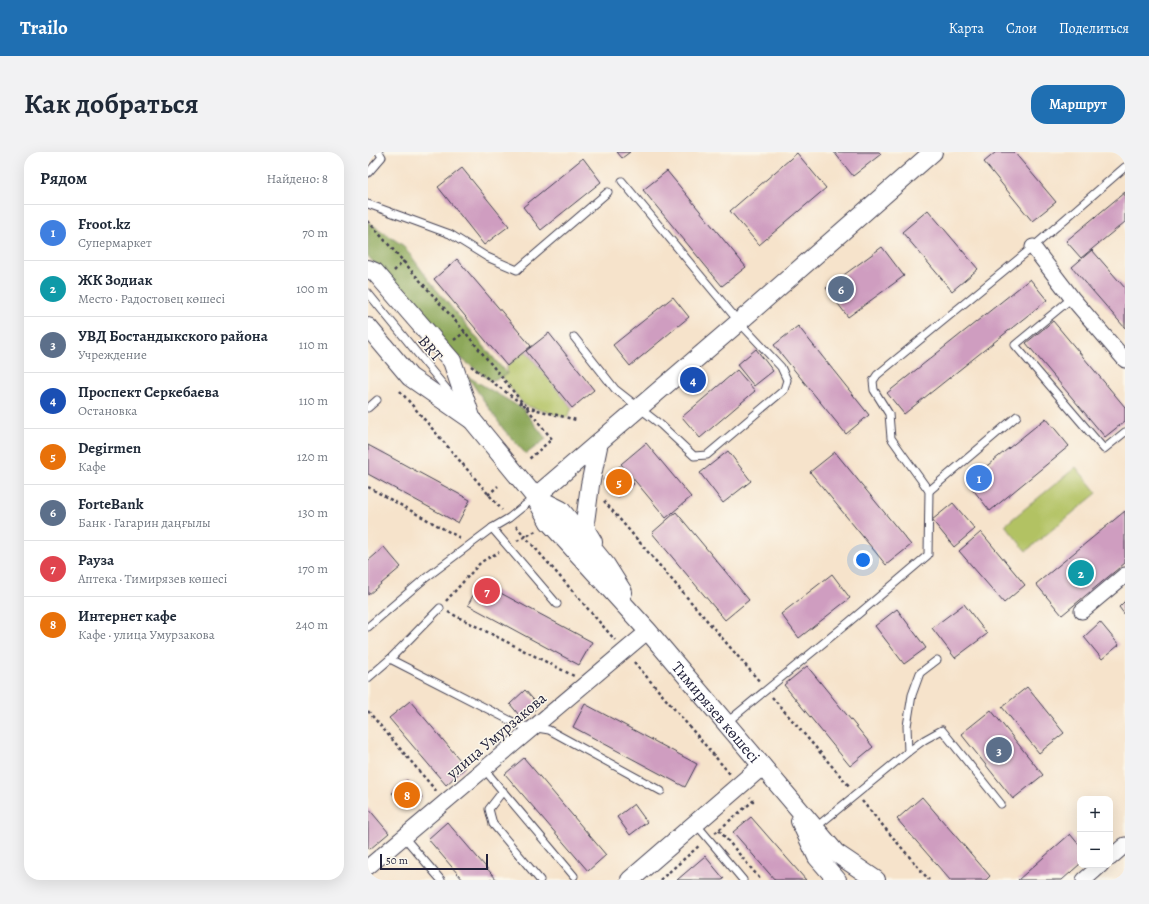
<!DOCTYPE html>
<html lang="ru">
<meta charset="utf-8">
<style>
:root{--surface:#fff;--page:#f2f2f3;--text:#1f2937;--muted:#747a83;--line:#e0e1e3;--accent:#1f6fb2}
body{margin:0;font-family:Alegreya,serif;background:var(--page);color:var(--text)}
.controls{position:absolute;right:12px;bottom:12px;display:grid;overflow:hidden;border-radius:8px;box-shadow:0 4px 16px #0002}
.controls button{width:36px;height:36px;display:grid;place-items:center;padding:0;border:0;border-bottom:1px solid var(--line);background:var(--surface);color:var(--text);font:20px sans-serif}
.scale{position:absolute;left:12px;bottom:10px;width:108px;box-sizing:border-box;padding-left:4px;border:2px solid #22223b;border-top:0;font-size:11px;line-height:14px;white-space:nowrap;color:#22223b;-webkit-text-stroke:3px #fbf7ec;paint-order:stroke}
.you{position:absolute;left:495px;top:408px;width:14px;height:14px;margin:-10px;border:3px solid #fff;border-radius:50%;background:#1a73e8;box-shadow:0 0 0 6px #1a73e833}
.badge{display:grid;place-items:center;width:26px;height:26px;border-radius:50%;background:var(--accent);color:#fff;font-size:13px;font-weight:700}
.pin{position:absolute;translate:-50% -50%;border:2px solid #fff;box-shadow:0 1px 4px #0006}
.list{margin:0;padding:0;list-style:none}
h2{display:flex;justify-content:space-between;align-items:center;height:52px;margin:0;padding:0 16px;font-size:17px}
h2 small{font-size:13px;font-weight:400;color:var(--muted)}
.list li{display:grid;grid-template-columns:26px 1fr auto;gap:12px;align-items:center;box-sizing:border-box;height:56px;padding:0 16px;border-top:1px solid var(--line)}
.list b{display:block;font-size:15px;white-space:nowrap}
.list p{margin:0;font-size:13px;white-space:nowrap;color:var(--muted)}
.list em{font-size:13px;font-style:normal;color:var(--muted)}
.map{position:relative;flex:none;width:757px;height:728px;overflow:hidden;border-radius:16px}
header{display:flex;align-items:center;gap:24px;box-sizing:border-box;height:56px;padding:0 20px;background:var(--accent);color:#fff}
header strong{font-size:19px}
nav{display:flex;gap:22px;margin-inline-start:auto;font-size:14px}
.intro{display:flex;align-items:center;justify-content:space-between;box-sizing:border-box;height:96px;padding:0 24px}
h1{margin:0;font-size:28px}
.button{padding:10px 18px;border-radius:16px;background:var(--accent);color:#fff;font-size:14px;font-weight:700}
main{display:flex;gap:24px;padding:0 24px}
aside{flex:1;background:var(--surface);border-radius:16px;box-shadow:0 4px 16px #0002}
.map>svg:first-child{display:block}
.green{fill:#b2c264;stroke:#6a7250}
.forest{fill:#8da85a;stroke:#58654a}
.building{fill:#cf9dc0}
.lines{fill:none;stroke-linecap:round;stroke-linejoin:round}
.service-casing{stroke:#423f51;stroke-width:9}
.minor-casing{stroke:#423f51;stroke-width:17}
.tertiary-casing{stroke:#423f51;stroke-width:20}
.path{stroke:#423f51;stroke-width:2.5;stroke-dasharray:3 3;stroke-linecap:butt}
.service{stroke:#fff;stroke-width:7}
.minor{stroke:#fff;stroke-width:15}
.tertiary{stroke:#fff;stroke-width:18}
.labels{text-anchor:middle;stroke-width:3;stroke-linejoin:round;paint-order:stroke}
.street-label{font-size:16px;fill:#22223b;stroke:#fbf7ec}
</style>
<header>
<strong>Trailo</strong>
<nav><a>Карта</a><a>Слои</a><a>Поделиться</a></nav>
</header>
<div class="intro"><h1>Как добраться</h1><a class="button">Маршрут</a></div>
<main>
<aside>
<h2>Рядом<small>Найдено: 8</small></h2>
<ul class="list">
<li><span class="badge" style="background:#3f7fe0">1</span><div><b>Froot.kz</b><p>Супермаркет</p></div><em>70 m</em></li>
<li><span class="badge" style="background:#0f9aa8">2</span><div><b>ЖК Зодиак</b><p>Место · Радостовец көшесі</p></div><em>100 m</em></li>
<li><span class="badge" style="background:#5c6f8a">3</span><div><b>УВД Бостандыкского района</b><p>Учреждение</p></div><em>110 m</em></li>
<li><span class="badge" style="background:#1a4fb4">4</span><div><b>Проспект Серкебаева</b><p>Остановка</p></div><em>110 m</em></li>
<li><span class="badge" style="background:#e8710a">5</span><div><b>Degirmen</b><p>Кафе</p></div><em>120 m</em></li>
<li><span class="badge" style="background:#5c6f8a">6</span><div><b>ForteBank</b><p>Банк · Гагарин даңғылы</p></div><em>130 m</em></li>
<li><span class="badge" style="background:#e0444e">7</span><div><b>Рауза</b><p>Аптека · Тимирязев көшесі</p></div><em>170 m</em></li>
<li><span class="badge" style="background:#e8710a">8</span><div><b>Интернет кафе</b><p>Кафе · улица Умурзакова</p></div><em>240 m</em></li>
</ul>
</aside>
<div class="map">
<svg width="757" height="728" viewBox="0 0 757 728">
<rect width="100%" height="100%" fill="#fbf7ec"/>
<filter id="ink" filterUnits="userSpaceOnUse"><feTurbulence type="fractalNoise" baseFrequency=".025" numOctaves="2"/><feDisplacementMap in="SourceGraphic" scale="8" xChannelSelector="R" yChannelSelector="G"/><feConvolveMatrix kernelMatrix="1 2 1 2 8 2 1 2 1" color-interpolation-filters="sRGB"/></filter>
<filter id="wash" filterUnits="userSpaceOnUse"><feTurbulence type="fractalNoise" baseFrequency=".012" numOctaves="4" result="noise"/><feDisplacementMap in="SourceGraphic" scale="16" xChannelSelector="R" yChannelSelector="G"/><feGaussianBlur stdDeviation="0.9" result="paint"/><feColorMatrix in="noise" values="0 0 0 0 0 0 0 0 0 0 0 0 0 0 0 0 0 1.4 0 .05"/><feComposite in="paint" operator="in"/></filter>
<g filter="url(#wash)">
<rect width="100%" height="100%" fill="#f6e3cb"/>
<!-- green -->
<g class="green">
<path d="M158,199L204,256L199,266L156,253L134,225L139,222V214Z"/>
<path d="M708,315L729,341L658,399L637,373Z"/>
</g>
<!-- forest -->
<g class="forest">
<path d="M0,70L36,94L63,131L139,222L123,229L78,195L0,104Z"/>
<path d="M99,224L155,257L178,287L158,302L136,278Z"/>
</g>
<g id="blocks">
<!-- building -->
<g class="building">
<path d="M249,0H262L254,6Z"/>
<path d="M466,0H511L513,2L485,24Z"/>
<path d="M628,0H646L688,50L664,69L616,10Z"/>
<path d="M429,1L458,36L391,93L362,59Z"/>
<path d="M215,6L233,30L173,78L155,55Z"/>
<path d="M94,16L141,74L116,93L70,35Z"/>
<path d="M299,19L378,115L354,134L275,38Z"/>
<path d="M757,40V70L713,106L698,89Z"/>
<path d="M560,58L610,117L584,139L534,80Z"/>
<path d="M514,95L536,124L480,165L458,136Z"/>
<path d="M724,98L757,136V176L704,115Z"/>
<path d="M89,107L163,194L139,214L66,127Z"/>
<path d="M662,127L679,148L536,262L519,241Z"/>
<path d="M305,145L321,165L262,214L245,193Z"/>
<path d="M685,169L757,255V269L737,285L658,191Z"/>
<path d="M430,174L501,263L478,282L406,193Z"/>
<path d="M181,181L226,238L204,256L158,199Z"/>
<path d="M388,197L405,219L386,234L369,213Z"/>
<path d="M369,218L387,239L332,286L314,265Z"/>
<path d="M678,266L701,294L622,359L599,330Z"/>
<path d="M278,291L323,345L298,366L253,312Z"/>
<path d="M0,293L102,348L90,371L0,322Z"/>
<path d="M360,299L383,329L355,351L332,321Z"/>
<path d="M467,300L543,393L518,413L442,320Z"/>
<path d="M252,314L266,332L250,345L235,328Z"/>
<path d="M585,351L607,377L586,395L564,368Z"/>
<path d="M757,359V411L694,463L668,432Z"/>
<path d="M308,360L381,448L357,468L284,381Z"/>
<path d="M613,380L657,433L636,451L591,399Z"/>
<path d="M16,395L33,415L0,443V409Z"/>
<path d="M464,422L482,446L431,486L413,462Z"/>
<path d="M112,430L224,490L211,513L100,453Z"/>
<path d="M757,449V463L751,455Z"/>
<path d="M596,452L619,482L587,506L564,476Z"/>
<path d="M529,457L558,496L536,512L507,474Z"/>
<path d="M732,470L751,493L734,507L716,485Z"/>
<path d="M439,514L505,595L482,614L416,533Z"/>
<path d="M659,535L696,581L671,601L634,555Z"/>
<path d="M157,538L171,554L155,568L142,552Z"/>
<path d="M42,549L98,615L78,633L21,566Z"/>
<path d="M217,552L329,612L317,635L205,575Z"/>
<path d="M623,558L675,623L645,647L593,582Z"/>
<path d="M156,606L238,703L220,719L137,622Z"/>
<path d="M39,628L54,645L39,658L24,641Z"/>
<path d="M554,645L622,724L618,728H582L529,667Z"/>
<path d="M266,652L279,670L262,683L249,665Z"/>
<path d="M0,656L21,681L2,697L0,696Z"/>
<path d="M383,665L438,728H407L365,680Z"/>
<path d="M79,670L129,728H95L60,687Z"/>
<path d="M702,682L712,694V712L694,728H650Z"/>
<path d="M337,704L356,727L354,728H309Z"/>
</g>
</g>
</g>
<g filter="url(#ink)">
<use href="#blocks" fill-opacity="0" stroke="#423f51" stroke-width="1"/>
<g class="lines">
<defs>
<g id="service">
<path d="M0,21L14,5L11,0"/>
<path d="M0,52L82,82L119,105L149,118L240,40"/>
<path d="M0,141L90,251"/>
<path d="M704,146L647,193L736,297L757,280"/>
<path d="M206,185L247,237L293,273L326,304L339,303L416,238L419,228L413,215L371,170L254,29"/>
<path d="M0,256L9,248"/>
<path d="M561,339L649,264"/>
<path d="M124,376L189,452"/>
<path d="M0,475L55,428L124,376L141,366L167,345"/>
<path d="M22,507L72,456"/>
<path d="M0,526L22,507L151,573L181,578L293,639"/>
<path d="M358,571L481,470L560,403L561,339L523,286L521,262L506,238L505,229L509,223L665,95L757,15"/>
<path d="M540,600L539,574L544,543L552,521L569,508"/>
<path d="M116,617L206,724"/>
<path d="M135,639L121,657L125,672L172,728"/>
<path d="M328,672L375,728"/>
<path d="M447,676L540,600L556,588L574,578L633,652"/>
<path d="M36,685L73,728"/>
</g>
<g id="minor">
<path d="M665,95L704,146L757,208"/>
<path d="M714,459L757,423"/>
<path d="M742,706L757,693"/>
<path d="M0,715L280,479"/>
<path d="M716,728L733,713"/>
</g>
<g id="tertiary">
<path d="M0,117L7,120L84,209L104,268"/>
<path id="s1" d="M0,175L42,225L104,268L167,345L181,370L280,479L468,701L508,728"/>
<path d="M167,345L371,170L565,0"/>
<path d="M167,345L193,358L238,413L255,440"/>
<path d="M225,390L219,380L217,370L222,333L231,290"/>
<path d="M432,669L449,705L469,728"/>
<path d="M262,728L394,614"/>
</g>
</defs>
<!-- service casing -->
<use href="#service" class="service-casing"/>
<!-- minor casing -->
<use href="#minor" class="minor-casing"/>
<!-- tertiary casing -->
<use href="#tertiary" class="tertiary-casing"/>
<!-- path -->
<g class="path">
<path d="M0,69L97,180L184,287L161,307"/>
<path d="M26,119L36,109"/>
<path d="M86,188L97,180"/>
<path d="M103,214L154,252"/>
<path d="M32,239L134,358"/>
<path d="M158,255L208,268"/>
<path d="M0,335L94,387"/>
<path d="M120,343L130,334"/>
<path d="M236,349L392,530"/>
<path d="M148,374L247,488"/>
<path d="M149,389L168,379"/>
<path d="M78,449L113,410L131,400"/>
<path d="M80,460L206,524"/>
<path d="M266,510L362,622"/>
<path d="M404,545L482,635"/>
<path d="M0,559L69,640"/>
<path d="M494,649L561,728"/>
<path d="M351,678L393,728"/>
<path d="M347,681L385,649L382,645"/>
<path d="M292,728L332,693"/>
</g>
<!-- service -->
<use href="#service" class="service"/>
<!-- minor -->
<use href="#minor" class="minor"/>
<!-- tertiary -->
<use href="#tertiary" class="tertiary"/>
</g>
</g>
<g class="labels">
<!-- street labels -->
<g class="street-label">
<text transform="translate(63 196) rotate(50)" y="6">BRT</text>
<text dy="6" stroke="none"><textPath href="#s1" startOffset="522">Тимирязев көшесі</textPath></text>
<text transform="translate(128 583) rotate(-40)" y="6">улица Умурзакова</text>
</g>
</g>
</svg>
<div class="controls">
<button>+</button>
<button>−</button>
</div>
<div class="scale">50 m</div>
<div class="you"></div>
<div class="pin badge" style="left:611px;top:326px;background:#3f7fe0">1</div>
<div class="pin badge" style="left:713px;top:421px;background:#0f9aa8">2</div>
<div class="pin badge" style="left:631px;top:598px;background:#5c6f8a">3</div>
<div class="pin badge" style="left:325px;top:228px;background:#1a4fb4">4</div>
<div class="pin badge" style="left:251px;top:330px;background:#e8710a">5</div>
<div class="pin badge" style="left:473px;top:137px;background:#5c6f8a">6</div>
<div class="pin badge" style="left:119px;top:439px;background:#e0444e">7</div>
<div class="pin badge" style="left:39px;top:643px;background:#e8710a">8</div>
</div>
</main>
